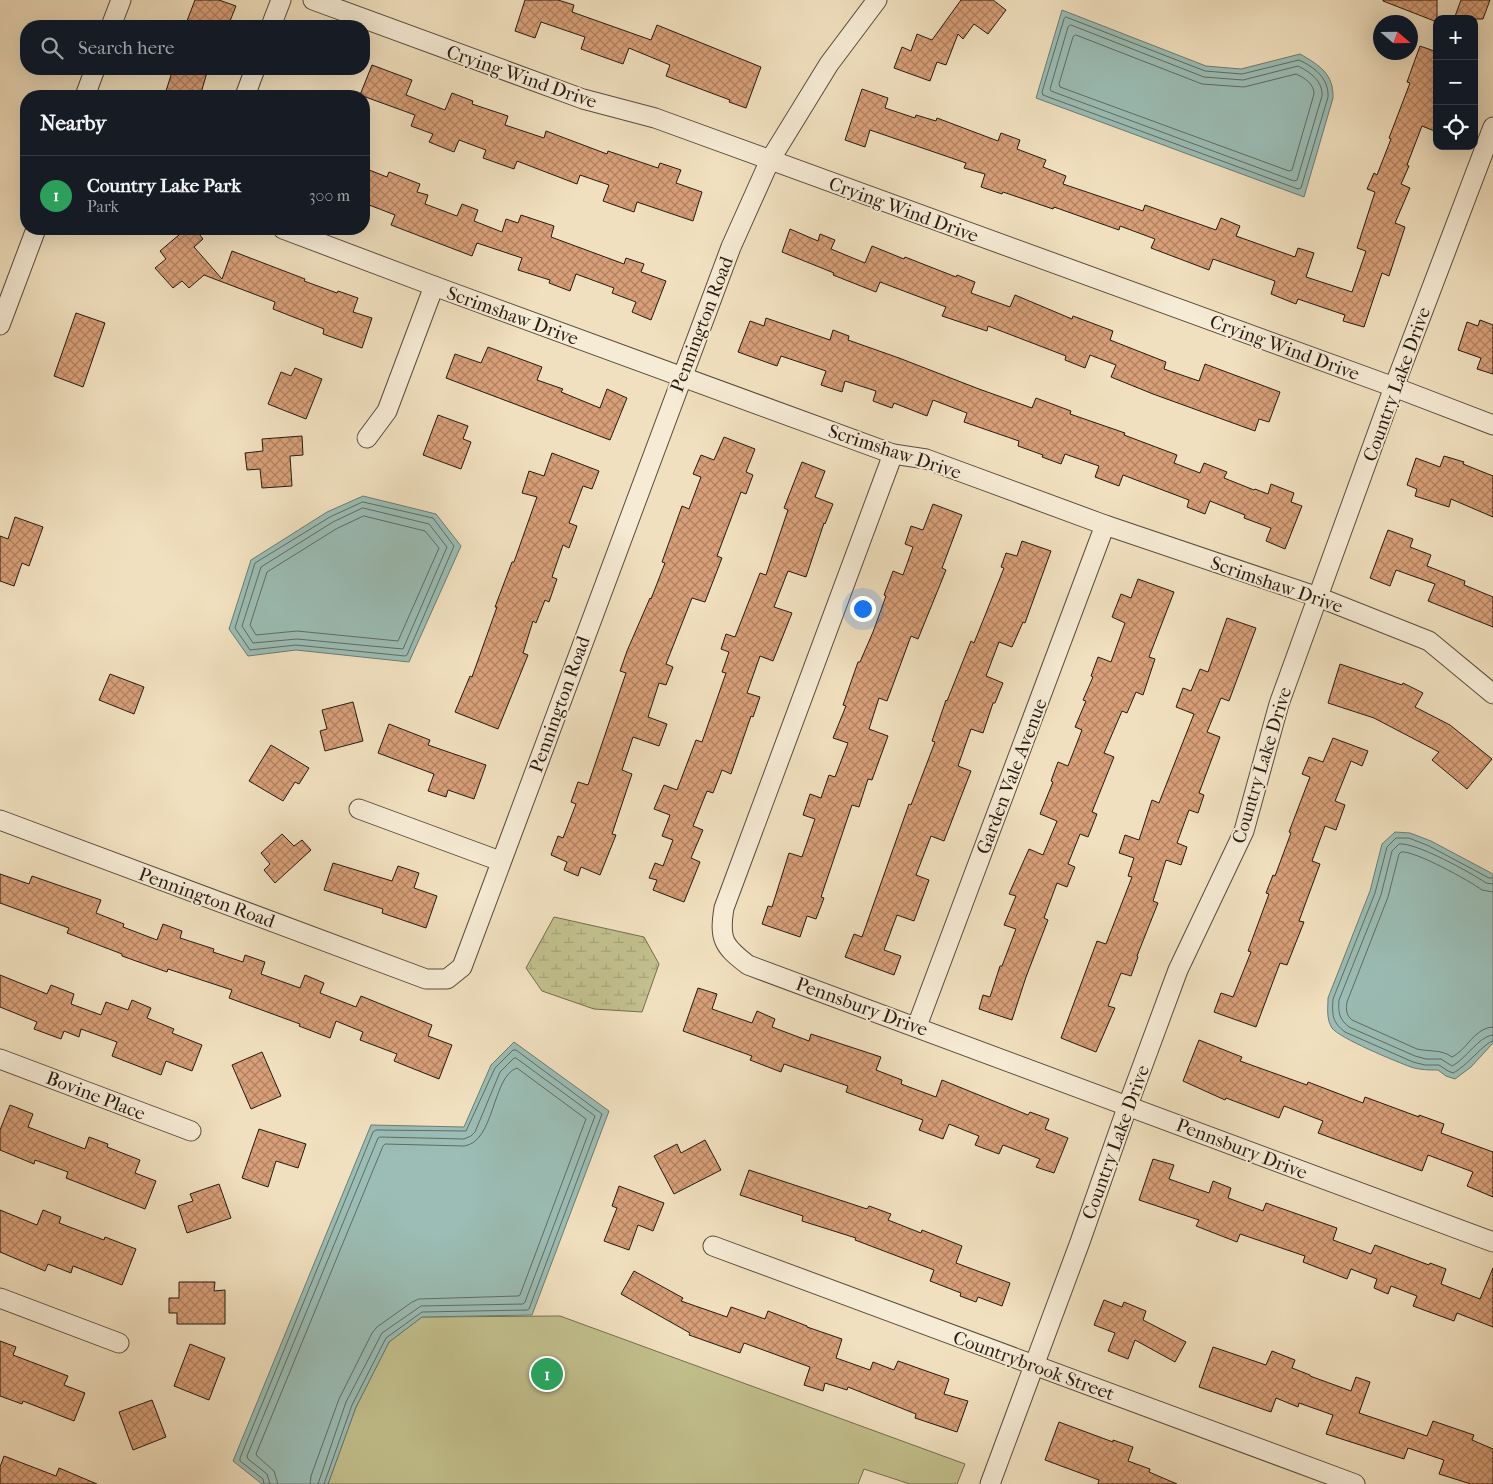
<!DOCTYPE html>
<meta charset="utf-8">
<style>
:root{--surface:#171b24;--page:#20242c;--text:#f1f3f6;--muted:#9ea1a6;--line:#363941;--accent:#ea580c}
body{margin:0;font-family:"IM FELL French Canon",serif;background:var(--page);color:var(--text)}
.controls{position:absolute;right:15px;top:15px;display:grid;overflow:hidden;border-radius:10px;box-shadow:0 5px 20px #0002}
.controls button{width:45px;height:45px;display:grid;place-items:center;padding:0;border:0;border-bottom:1px solid var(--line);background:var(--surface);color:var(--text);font:25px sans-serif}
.compass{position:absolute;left:1373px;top:15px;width:45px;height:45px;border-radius:50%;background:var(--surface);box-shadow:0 5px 20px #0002;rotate:110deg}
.you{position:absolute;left:862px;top:608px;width:18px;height:18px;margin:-12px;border:4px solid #fff;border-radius:50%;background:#1a73e8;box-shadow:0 0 0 8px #1a73e833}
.badge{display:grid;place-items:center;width:32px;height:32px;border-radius:50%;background:var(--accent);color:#fff;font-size:16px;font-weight:700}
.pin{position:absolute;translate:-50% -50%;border:2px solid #fff;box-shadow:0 1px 5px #0006}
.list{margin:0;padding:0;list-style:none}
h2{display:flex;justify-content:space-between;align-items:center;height:65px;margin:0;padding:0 20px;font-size:21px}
h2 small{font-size:16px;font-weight:400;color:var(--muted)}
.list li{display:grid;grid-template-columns:32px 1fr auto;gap:15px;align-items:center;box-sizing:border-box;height:80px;padding:0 20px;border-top:1px solid var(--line)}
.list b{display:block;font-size:19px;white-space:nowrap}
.list p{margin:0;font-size:16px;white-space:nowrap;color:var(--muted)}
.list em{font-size:16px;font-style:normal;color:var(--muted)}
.icon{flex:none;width:28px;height:28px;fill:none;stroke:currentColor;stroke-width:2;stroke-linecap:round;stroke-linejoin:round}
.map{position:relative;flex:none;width:1493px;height:1484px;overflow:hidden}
.search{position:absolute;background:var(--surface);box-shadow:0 5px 20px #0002;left:20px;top:20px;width:350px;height:55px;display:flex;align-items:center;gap:12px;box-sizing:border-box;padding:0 18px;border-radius:20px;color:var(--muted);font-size:19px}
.panel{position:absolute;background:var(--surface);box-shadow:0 5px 20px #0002;left:20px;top:90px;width:350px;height:145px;border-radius:20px}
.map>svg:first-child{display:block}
.wetland{fill:url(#wetland-marsh);stroke:#746e4f}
.park{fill:#c2c08d;stroke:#746e4f}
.water{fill:#9bbdb5;stroke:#6c7c73}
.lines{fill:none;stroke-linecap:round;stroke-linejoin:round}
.shore{stroke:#606c63;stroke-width:1}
.building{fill:url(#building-cross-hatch);stroke:#261b11}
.street-casing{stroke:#594c3c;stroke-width:21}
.street{stroke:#f6ebd5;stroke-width:19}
.labels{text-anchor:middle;stroke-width:4;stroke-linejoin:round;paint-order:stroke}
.street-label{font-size:19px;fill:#261b11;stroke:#f6ebd5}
</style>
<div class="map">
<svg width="1493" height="1484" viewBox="0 0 1493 1484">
<defs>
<pattern id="wetland-marsh" width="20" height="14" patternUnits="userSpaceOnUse" patternTransform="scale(1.25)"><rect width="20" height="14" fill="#c2c08d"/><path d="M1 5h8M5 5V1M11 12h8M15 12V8" fill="none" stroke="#a7a479"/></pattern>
<pattern id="building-cross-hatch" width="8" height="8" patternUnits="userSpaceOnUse" patternTransform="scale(1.25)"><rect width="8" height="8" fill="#d89f78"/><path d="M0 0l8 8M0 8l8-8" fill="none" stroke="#af8161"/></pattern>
</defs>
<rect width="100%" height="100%" fill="#f1e0bf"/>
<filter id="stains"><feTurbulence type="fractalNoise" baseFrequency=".004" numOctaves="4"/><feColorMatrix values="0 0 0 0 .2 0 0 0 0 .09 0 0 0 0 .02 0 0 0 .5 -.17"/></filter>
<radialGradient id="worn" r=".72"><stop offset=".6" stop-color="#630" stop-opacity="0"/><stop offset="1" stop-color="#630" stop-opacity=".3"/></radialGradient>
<!-- wetland -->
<path class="wetland" d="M554,917L644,937L659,964L642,1012L594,1009L542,991L526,968Z"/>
<!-- park -->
<path class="park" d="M560,1316L965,1464L957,1484H910L864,1469L858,1484H328L356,1407L389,1342L422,1317Z"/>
<!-- water -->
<g class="water">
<path d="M1062,10L1206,66L1241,69L1300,54C1319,65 1334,74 1333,98L1304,197L1036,98Z"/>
<path d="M363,496L436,514L461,546L409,662L296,650L248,656L229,629L251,560L327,512Z"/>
<path d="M1395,832L1410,833L1431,841L1493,874V1043L1471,1067L1455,1079L1446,1076L1438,1070C1429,1070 1420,1070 1411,1067C1397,1062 1339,1038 1332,1028C1326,1019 1328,1007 1328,998L1370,891L1382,844Z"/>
<path d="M514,1042L609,1111L532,1315L422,1317L389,1342L356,1407L328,1484H262L233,1461L371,1125L464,1127L491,1065Z"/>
</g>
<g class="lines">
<!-- shore -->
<g class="shore">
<path d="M1066,17L1205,71L1242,74L1299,60C1314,67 1329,78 1328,97L1301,188L1298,189L1043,95L1042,92L1064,19Z"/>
<path d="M1071,25L1204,77L1243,80L1298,66C1310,72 1323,81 1322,96L1297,180L1294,181L1051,91L1050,89L1068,27Z"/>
<path d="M1076,35L1202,84L1244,87L1296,74C1305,78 1314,84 1314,94L1292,170L1289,171L1060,87L1059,84L1073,37Z"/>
<path d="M363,502L433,518L454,546L407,655L405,656L296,645L250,650L235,628L255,563L330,517Z"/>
<path d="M363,508L429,524L447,547L403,649L297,639L253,643L242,626L261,567L333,522Z"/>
<path d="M364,516L425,531L439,548L398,641L297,631L256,635L250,625L267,572L336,529Z"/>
<path d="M1493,878H1489L1429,846L1409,838H1396L1387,847L1375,893L1333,999C1332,1015 1332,1022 1345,1032L1413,1062L1425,1065H1439L1448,1071L1453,1073C1466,1067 1485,1042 1493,1041"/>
<path d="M1493,884L1486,883C1470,872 1415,842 1399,844L1392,851L1381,895L1339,1000C1338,1012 1339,1019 1349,1027L1415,1056L1426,1059H1441L1452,1066C1466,1059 1479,1036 1493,1035"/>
<path d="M1493,892L1482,890C1470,881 1414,850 1401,852L1399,854L1388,897L1347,1002C1346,1010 1346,1015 1352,1020L1417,1049C1430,1052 1441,1049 1452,1057C1468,1049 1474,1028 1493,1027"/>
<path d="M264,1484L263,1479L240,1461V1458L373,1132L376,1130L466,1131L495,1068L513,1050H516L602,1114L529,1309L527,1310L422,1312L386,1338L352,1405L324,1484"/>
<path d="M270,1484L267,1474L248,1459L247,1456L378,1138L380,1137L464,1139L471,1136L475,1132L500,1072L514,1058H516L595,1116L525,1302L523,1304L421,1306L382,1333L346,1402L318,1484"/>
<path d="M278,1484L274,1471L257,1456L256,1454L383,1146L385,1144L464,1146C495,1142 492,1076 517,1068L586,1119L520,1295L518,1296L419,1299L412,1302L377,1327L372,1333L339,1399L311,1476L310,1484"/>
</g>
</g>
<!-- building -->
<g class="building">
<path d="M195,0H219L236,6L228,26H185Z"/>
<path d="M525,0H558L574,5L572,12L651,40L657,25L761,67L746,108L729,102L730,100L666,76L670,65L629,48L623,64L581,49L585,37L541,22L535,38L515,31Z"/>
<path d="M961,0H993L1006,10L988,34L974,24L963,39L958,34L946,65L937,62L930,81L894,68L902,47L911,51L917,34L932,40Z"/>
<path d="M1383,0H1437V22L1383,1Z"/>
<path d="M1461,0H1490L1483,19H1454Z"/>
<path d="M1420,46L1437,52V132L1422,126L1407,165L1409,166L1401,184L1410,188L1395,223L1405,227L1389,276L1382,273L1364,327L1343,321L1345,315L1298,299L1296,304L1271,294L1275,281L1213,259L1209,270L1151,248L1155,239L1120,226L1119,230L1054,207L1053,209L1003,192L1002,194L981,187L985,174L964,168L966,163L870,130L865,147L845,140L862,89L888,98L885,108L915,118L916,115L936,121L937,118L998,141L1001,133L1020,140L1017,149L1046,160L1043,167L1066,176L1063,184L1143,211L1145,205L1216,230L1221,218L1240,226L1236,236L1295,257L1298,248L1314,253L1306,277L1352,292L1366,251L1357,248L1375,192L1367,189L1374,173L1377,175L1391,139L1389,138L1410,83L1407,82Z"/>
<path d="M372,65L412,80L406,95L445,110L452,93L473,101L472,104L508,116L505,125L544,138L546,131L607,154L608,151L658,168L660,163L681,170L676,183L702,192L693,221L637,202L634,212L603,201L609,185L580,175L577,184L517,161L514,169L483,158L486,150L459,140L454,152L429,142L433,134L411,126L415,115L360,95Z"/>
<path d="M173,69H208L201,93L192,90L190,96H182L166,91Z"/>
<path d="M364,168L387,177L389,172L420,184L417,192L428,195L425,204L457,216L462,204L478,210L474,221L502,232L506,219L518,223L521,215L554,226L551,237L624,264L626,258L644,264L641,272L666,281L651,320L632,312L636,302L612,293L614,288L576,274L570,291L549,283L550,280L518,270L522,258L477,243L472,256L391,225L395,215L364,203Z"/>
<path d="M186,229H195L203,239L194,247L222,279L232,251L305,279L304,281L337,293L338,291L358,298L353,312L372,318L362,348L323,334L324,329L273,309L275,302L204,275L189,288L182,281L173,288L155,268L166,259L160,251Z"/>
<path d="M790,229L818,241L820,234L835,240L831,249L865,263L872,246L904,259L905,257L956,277L957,275L975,282L971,293L1010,307L1015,295L1072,319L1073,316L1113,331L1110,340L1166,362L1164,369L1199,381L1205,364L1280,392L1269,422L1259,419L1255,431L1153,394L1111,377L1116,365L1090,355L1085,368L1065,360L1066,356L988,326L987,331L942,316L946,307L880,282L876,292L833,275L834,273L782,252Z"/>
<path d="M76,313L105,323L83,387L54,376Z"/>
<path d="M766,318L830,340L833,330L849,336L848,340L899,358L979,389L1032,408L1036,398L1071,411L1070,414L1125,433L1124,435L1177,455L1174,463L1200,473L1204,463L1227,472L1224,478L1254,490L1255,489L1268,494L1271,484L1294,493L1291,502L1302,506L1285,549L1266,541L1271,528L1244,518L1245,515L1210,501L1205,514L1187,507L1189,500L1123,475L1119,486L1095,477L1099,466L1065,454L1061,464L1042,457L1043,455L1018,446L1019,441L964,422L967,413L933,400L927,416L894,403L892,408L873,401L876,391L845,381L842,392L821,385L826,371L781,356L777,366L738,352L750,321L764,326Z"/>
<path d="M1480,320L1493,325V374L1477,369L1481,358L1458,350L1467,322L1478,326Z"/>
<path d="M488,347L542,367L537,380L563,389L561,392L600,408L607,389L627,398L610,440L446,378L455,354L481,363Z"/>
<path d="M295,368L322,379L306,419L268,404L281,372L291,376Z"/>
<path d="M438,415L468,426L463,439L471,442L461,469L423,455Z"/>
<path d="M302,436L303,455L290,456L292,486L262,488L260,469L247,470L245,453L263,451L262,439Z"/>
<path d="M724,437L755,449L746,472L753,475L746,494L741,492L717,556L722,558L705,602L692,598L666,664L673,667L666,685L659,683L648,717L667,724L659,746L633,737L622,770L632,774L612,834L616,835L600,875L581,867L578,876L564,870L567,862L551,855L558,836L563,838L576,804L571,802L578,782L588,785L626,673L620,671L627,651L650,598L651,599L665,563L662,562L682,506L689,509L701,477L693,474L701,455L714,460Z"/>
<path d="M552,453L599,471L592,489L583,486L569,523L577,526L569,548L563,545L552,577L557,579L549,602L545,600L536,623L533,621L523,653L528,655L498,729L455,712L470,676L472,677L497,607H495L512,562H514L537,497L522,493L529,471L544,476Z"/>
<path d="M1444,456L1464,462L1463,464L1493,476V517L1451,499L1449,507L1415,496L1417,489L1407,485L1416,458L1440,467Z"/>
<path d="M802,462L825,471L815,497L833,504L825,524L824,523L806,577L788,571L774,607L792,613L773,661L760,656L747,693L760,697L753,717L751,716L731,774L722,770L713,793L707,791L693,826L703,830L691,858L700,862L684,902L653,890L657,880L649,878L655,863L663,866L673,840L662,836L670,815L654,809L664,785L677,790L696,740L702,742L726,673L722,672L729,652L721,649L726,634L735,637L760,573L766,575L788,510L784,508Z"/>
<path d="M933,504L962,515L942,568L946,570L918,639L911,636L887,701L879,698L869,729L888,736L872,780L868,779L859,807L852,805L821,897L824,898L816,919L807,916L800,937L762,924L768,906L772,907L789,853L802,857L815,819L803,815L810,794L821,798L829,775L835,777L848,743L833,738L846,706L843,705L858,662H860L873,632L886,596L884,595L893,571L903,575L913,547L905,544L911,526L923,530Z"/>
<path d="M15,517L43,527L29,566L22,563L14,586L0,581V536L8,539Z"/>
<path d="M1388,530L1413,539L1410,547L1431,555L1427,566L1465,581L1464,585L1493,597V627L1428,601L1435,584L1396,570L1390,586L1370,578Z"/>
<path d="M1022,541L1051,551L1025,623L1023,622L1012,647L999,642L986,676L1003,683L995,703H993L983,733L971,729L958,766L971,771L944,841L931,836L916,875L929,880L914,921L897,915L884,950L901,956L894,975L845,957L854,934L862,937L909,804L911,805L935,742L932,741L946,700L947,701L971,641L974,643L1004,568L1001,567L1006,553L1017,556Z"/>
<path d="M1138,579L1174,592L1149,657L1155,659L1143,695L1136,692L1127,713L1122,711L1104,753L1114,757L1092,812L1097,814L1088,837L1080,834L1068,864L1075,867L1067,887L1057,883L1044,918L1048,920L1026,977L1012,1020L979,1009L983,995L990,997L1000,966H1002L1016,929L1004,925L1016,896L1009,894L1029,849L1043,855L1057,821L1040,814L1053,782L1051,781L1058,762L1068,766L1082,730L1075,727L1086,701L1083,700L1093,677L1091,676L1098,657L1111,662L1125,623L1112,617L1121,594L1131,598Z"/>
<path d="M1227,618L1256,628L1229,701L1221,698L1207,732L1220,737L1199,793L1204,795L1198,813L1189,810L1177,843L1187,847L1181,865L1166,860L1153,901L1158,903L1137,956L1138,957L1131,976L1121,973L1108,1006L1115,1008L1096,1052L1061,1038L1097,941L1106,944L1132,877L1128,876L1134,858L1119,853L1125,835L1139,840L1152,800L1159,803L1194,714L1176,707L1183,688L1191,691L1200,669L1208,672Z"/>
<path d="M1340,664L1402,685L1403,683L1423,693L1415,707L1450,725L1492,759L1467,789L1432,760L1439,752L1374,718L1328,703Z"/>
<path d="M110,674L144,687L134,714L99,700Z"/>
<path d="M353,702L363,741L325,751L320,731L327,729L322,710Z"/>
<path d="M389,724L430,740L428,745L486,765L474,799L448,790L446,797L428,791L434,774L378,753Z"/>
<path d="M1333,738L1368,751L1362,766L1351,761L1335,801L1345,805L1336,830L1325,826L1312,861L1320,864L1299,921L1304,922L1287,965L1280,963L1256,1027L1214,1012L1221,993L1233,997L1251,952L1248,951L1269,894L1266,893L1273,875L1275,876L1291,833L1289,832L1310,777L1302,774L1309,757L1323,762Z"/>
<path d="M271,745L309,768L299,784L295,782L283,801L249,781Z"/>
<path d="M282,834L294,846L302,840L311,850L275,883L264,870L270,864L261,853Z"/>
<path d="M333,863L392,881L398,866L419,873L414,888L437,896L426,928L382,913L383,909L324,890Z"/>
<path d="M0,874L29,884L32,876L101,900L96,913L124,924L123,927L157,940L163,924L182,931L180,938L214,949L213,952L243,962L245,955L265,962L261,974L300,988L305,975L324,983L320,993L356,1007L361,996L432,1025L428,1036L452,1045L439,1079L394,1061L397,1054L360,1040L363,1032L336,1021L330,1038L299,1026L300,1024L229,998L232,990L168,969L167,972L122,956V954L67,933L69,928L0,903Z"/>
<path d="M0,975L47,994L51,985L74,994L71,1004L101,1015L106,1002L128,1010L132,1000L151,1008L147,1018L174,1029L172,1033L202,1045L192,1071L166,1061L161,1075L112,1056L117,1042L81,1029L79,1037L64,1031L61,1039L34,1029L37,1022L0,1007Z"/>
<path d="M698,988L717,994L712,1009L752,1023L757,1011L775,1019L772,1027L809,1041L811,1034L881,1057L876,1070L902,1080L901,1084L936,1097L942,1080L1028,1115L1030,1112L1049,1119L1045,1129L1068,1138L1054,1173L1036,1167L1040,1159L1003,1145L999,1154L975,1145L979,1136L949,1124L943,1139L919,1130L923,1120L846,1092L848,1086L784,1064L781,1072L750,1060L752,1056L683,1031Z"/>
<path d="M1199,1040L1242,1057L1240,1061L1307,1085L1308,1082L1363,1103L1365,1097L1419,1117V1115L1444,1124L1441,1133L1493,1152V1197L1467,1186L1473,1172L1428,1155L1422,1171L1318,1133L1323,1121L1284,1106L1279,1118L1226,1098L1225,1100L1183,1081Z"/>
<path d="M262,1052L281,1096L251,1109L232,1065Z"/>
<path d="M10,1105L33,1114L28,1127L85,1149L89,1137L108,1144L107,1147L140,1160L135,1173L156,1181L145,1209L66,1178L68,1172L35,1160L34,1164L0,1150V1130Z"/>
<path d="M259,1129L306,1144L298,1168L276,1161L268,1187L242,1178Z"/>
<path d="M705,1140L721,1170L674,1194L654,1156L677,1144L681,1153Z"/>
<path d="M1153,1159L1174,1165L1169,1179L1209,1193L1213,1181L1231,1188L1228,1198L1263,1211L1266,1203L1337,1228L1333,1240L1371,1254L1375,1245L1429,1265L1430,1263L1446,1269L1441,1284L1480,1299L1493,1268V1327L1457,1313L1454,1321L1413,1306L1417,1296L1391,1286L1388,1294L1374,1288L1377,1279L1351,1269L1347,1279L1303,1262L1305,1256L1240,1234L1237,1242L1196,1226L1199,1220L1139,1200Z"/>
<path d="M749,1170L867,1209L869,1206L891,1214L888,1220L921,1233L922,1230L962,1246L956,1263L1010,1283L1002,1306L978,1297L976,1302L960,1296L961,1293L930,1281L934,1270L855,1240L856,1238L802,1221L803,1216L740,1195Z"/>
<path d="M219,1184L231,1218L187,1233L178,1206L193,1201L190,1194Z"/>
<path d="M619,1186L664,1203L653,1231L638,1225L629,1250L604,1241L617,1208L612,1206Z"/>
<path d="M0,1210L37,1225L43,1210L61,1217L59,1223L104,1240L105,1237L136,1249L122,1285L73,1266L71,1273L48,1264L45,1271L0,1252Z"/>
<path d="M634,1271L683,1298L681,1301L727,1317L731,1307L765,1319L768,1311L807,1326V1327L842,1339L836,1358L870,1370L873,1362L894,1370L898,1361L949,1379L944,1394L968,1401L957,1432L915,1418L916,1414L848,1387L847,1390L825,1383L823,1391L804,1385L810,1367L744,1343L740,1353L689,1335L690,1333L621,1294Z"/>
<path d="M179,1282H215L214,1291L225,1290V1324H177V1313H169V1298H179Z"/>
<path d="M1104,1300L1122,1307L1124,1302L1146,1311L1143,1320L1186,1342L1175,1362L1135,1340L1128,1359L1108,1351L1115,1333L1094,1325Z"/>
<path d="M0,1341L16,1347L13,1355L68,1376L64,1385L85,1393L74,1421L23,1401L22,1404L0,1396Z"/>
<path d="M190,1344L225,1358L209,1400L174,1386Z"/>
<path d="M1213,1347L1266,1365L1272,1351L1295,1360L1292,1368L1310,1375V1376L1351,1391L1356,1377L1370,1382L1359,1413L1427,1436L1433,1421L1474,1435L1472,1440L1493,1449V1484H1471L1439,1474L1444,1460L1408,1448L1404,1459L1326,1434L1333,1415L1299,1403L1298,1407L1276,1398L1271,1412L1199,1387Z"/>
<path d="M152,1400L166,1437L133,1450L119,1412Z"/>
<path d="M1059,1422L1113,1442V1440L1133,1447L1128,1461L1150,1469L1149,1472L1177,1484H1098L1099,1480L1045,1460Z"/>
<path d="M4,1456L56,1476L59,1468L97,1484H0V1467Z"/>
</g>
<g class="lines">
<defs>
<g id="street">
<path d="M313,0L583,99L655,118L1394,387L1493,425"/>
<path d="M111,26L121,0"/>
<path d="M271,26L281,0"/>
<path d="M85,96L95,69"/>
<path d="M245,96L255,69"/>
<path d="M283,229L434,286L893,454L926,459L1105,525L1318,597L1429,641L1493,694"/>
<path d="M0,325L36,229"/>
<path d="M367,438L387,411L434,286"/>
<path d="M893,454L724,908C719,939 723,946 748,965L1493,1242"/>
<path d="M359,809L500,861"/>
<path d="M0,820L426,979H447L462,967L731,247L770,160L829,64L877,0"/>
<path d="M917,1026L1105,525"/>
<path d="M0,1059L191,1131"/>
<path d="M713,1246L1355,1484"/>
<path d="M0,1298L119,1343"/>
<path d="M990,1484L1080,1242L1128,1105L1178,970L1244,831L1279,704L1394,387L1493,127"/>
</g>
</defs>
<!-- street casing -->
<use href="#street" class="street-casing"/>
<!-- street -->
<use href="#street" class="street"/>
</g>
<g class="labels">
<!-- street labels -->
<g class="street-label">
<text transform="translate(522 76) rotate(19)" y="7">Crying Wind Drive</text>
<text transform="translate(904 209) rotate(20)" y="7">Crying Wind Drive</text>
<text transform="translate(513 315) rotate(20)" y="7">Scrimshaw Drive</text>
<text transform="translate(701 324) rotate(-69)" y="7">Pennington Road</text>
<text transform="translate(1285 347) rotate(20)" y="7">Crying Wind Drive</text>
<text transform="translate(1396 384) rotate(-70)" y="7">Country Lake Drive</text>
<text transform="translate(895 451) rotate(18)" y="7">Scrimshaw Drive</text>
<text transform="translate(1277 584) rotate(19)" y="7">Scrimshaw Drive</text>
<text transform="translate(559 704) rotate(-70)" y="7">Pennington Road</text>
<text transform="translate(1261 765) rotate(-73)" y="7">Country Lake Drive</text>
<text transform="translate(1011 776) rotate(-69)" y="7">Garden Vale Avenue</text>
<text transform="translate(207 897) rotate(20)" y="7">Pennington Road</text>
<text transform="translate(862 1006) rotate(20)" y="7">Pennsbury Drive</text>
<text transform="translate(96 1095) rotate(21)" y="7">Bovine Place</text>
<text transform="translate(1115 1142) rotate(-70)" y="7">Country Lake Drive</text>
<text transform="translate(1242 1148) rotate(21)" y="7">Pennsbury Drive</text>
<text transform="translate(1034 1365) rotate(20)" y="7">Countrybrook Street</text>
</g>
</g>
<rect width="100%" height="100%" filter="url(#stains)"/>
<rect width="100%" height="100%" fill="url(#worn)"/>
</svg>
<div class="controls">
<button>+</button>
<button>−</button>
<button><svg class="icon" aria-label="locate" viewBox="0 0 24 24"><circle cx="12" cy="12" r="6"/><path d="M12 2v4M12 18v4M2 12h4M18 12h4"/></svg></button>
</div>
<svg class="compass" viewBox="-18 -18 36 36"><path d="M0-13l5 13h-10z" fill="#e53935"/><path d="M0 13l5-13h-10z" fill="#9ea1a6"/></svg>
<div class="you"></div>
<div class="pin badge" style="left:547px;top:1374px;background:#2e9e5b">1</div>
<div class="search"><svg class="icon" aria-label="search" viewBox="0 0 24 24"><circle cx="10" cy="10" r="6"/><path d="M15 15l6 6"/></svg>Search here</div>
<section class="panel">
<h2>Nearby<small></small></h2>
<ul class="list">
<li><span class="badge" style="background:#2e9e5b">1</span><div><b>Country Lake Park</b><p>Park</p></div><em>300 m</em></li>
</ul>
</section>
</div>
